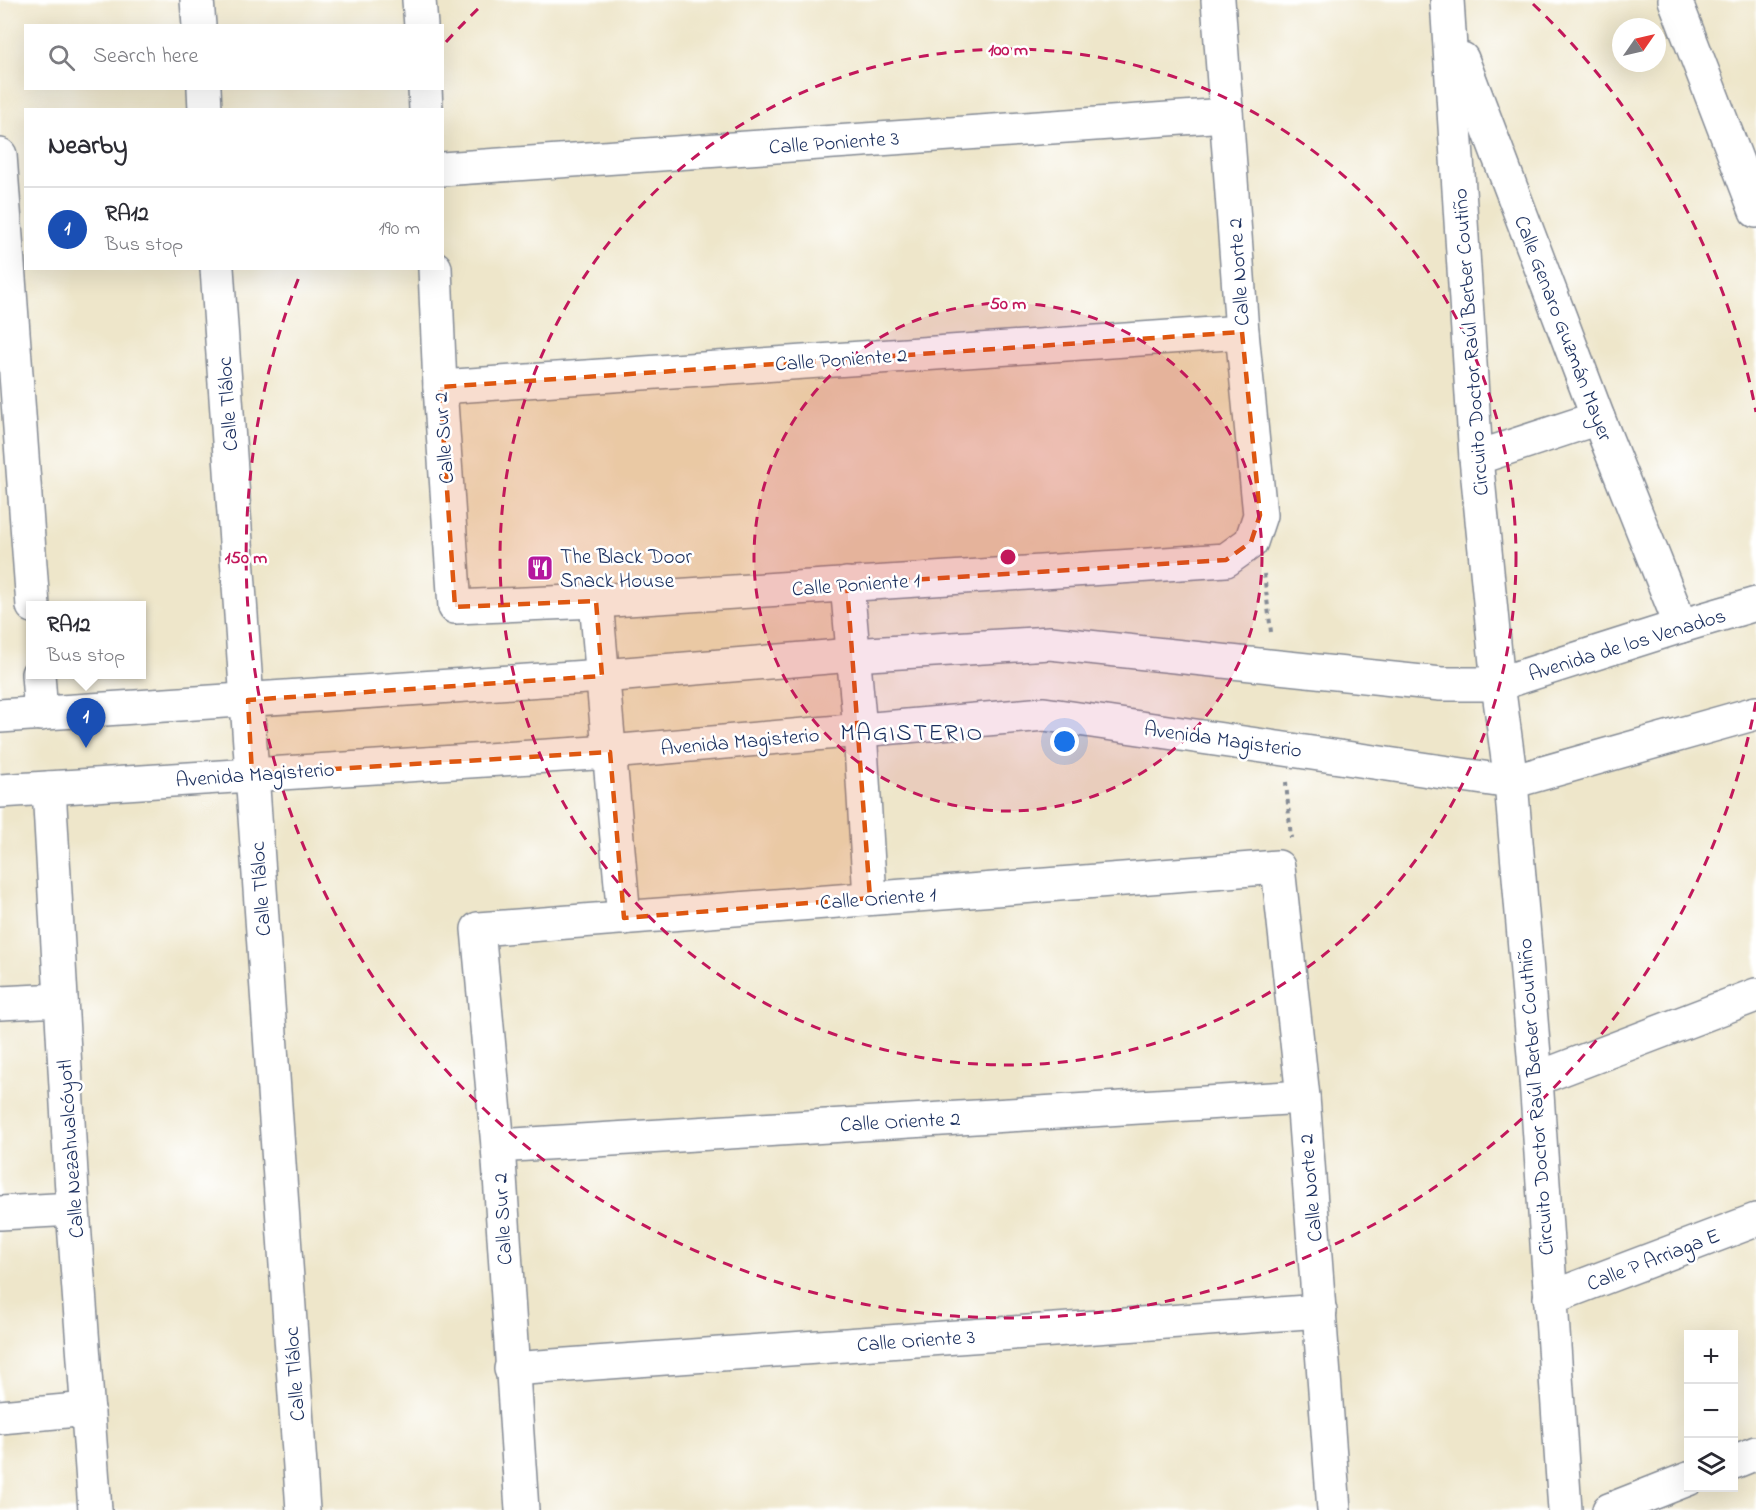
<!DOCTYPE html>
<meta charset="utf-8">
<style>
:root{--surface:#fff;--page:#f2f2f3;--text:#2b2b33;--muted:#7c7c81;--line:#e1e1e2;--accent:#1a73e8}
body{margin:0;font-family:"Indie Flower",sans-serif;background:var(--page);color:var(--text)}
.controls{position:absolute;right:18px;bottom:18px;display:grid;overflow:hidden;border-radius:0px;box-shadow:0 6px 24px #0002}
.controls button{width:54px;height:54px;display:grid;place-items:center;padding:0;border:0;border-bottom:2px solid var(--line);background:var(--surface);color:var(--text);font:30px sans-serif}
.compass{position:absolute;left:1612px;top:18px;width:54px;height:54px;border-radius:50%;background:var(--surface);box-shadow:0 6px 24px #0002;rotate:56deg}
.you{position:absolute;left:1065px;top:742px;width:21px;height:21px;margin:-15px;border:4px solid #fff;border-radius:50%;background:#1a73e8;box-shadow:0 0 0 9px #1a73e833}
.badge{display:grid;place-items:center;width:39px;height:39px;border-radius:50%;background:var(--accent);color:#fff;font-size:20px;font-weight:700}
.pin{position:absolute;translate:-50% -50px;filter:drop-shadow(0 2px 3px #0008)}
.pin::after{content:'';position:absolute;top:32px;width:21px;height:18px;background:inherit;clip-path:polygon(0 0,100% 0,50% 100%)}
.popup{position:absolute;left:26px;top:601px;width:120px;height:78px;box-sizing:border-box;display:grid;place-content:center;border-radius:0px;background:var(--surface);filter:drop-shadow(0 2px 4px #0005);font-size:20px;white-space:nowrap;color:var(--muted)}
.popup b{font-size:22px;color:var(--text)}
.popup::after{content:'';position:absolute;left:50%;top:100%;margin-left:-12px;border:12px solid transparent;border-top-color:var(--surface)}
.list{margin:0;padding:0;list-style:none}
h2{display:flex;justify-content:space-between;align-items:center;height:78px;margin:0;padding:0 24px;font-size:26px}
h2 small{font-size:20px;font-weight:400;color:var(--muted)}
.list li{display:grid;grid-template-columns:39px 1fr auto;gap:18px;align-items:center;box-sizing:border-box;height:84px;padding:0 24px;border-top:2px solid var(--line)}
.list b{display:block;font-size:22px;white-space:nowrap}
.list p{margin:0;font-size:20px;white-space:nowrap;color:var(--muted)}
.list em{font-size:20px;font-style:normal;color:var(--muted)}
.icon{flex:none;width:33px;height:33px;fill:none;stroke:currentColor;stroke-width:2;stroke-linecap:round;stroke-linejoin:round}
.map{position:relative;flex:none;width:1756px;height:1510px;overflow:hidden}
.search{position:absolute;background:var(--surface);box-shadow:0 6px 24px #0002;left:24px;top:24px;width:420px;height:66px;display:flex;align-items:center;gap:15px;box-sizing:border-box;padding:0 21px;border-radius:0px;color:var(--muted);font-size:22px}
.panel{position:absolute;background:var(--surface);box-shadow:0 6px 24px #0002;left:24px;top:108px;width:420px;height:162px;border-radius:0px}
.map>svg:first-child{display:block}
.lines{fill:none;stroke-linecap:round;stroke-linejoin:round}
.minor-casing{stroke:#848a94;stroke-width:36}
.path{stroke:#848a94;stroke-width:4;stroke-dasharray:4.5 4.5;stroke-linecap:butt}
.minor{stroke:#fff;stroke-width:33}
.marked{fill:#de5710;fill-opacity:0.2;stroke:#de5710;stroke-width:4.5;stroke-dasharray:12 8;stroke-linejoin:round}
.ring{fill:none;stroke:#c2185b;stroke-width:3;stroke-dasharray:10 8}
.labels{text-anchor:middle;stroke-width:5;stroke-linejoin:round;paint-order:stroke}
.street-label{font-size:21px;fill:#1b2f5e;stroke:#fff}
.poi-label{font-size:21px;fill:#1b2f5e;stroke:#fff;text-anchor:start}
.quarter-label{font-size:24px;letter-spacing:1.5px;fill:#1b2f5e;stroke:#fff}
.centre{fill:#c2185b;stroke:#fff;stroke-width:3}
.ring-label{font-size:18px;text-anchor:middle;font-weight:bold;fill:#c2185b;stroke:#fff;stroke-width:5;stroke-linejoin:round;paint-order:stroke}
</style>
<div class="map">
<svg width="1756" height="1510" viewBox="0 0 1756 1510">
<rect width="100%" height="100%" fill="#fff"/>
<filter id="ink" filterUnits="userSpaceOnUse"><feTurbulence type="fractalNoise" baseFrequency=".0167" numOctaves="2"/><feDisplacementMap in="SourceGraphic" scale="12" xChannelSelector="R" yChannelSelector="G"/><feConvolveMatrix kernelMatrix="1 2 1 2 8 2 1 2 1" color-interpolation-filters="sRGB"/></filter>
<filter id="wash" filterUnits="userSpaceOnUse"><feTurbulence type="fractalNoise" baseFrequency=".008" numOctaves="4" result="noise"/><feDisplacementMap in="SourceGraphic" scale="24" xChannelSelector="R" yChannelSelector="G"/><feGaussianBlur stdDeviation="1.35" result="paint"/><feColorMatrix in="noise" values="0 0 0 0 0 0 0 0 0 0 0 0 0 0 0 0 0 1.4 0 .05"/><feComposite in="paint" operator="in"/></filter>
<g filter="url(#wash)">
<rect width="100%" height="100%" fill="#eee6ca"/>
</g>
<g filter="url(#ink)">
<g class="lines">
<defs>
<g id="minor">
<path d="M197,0L199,26"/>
<path d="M419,0L421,26"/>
<path d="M1447,0L1476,458L1498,684L1511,782L1536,1079L1565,1510"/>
<path d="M1675,0L1756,211"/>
<path d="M1462,59L1598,418L1681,626"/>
<path d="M204,88L205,110"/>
<path d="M425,88L426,110"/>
<path d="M0,155L33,606"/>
<path d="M442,169L1226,115"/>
<path d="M217,268L303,1510"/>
<path d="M435,268L440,387L455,607L596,601L1226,560L1251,542L1260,515L1242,332L1218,0"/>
<path d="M440,387L1242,332"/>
<path d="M1476,458L1598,418"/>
<path d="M847,584L860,730L870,898"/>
<path d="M596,601L624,918"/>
<path d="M38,674L41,714"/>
<path d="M0,716L602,676L852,655L1050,643L1441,684H1498L1681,626L1756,604"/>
<path d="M49,788L73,1209L95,1510"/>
<path d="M0,791L610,752L1044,714L1511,782L1756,713"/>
<path d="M0,1003L61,1000"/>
<path d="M1536,1079L1756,995"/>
<path d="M498,1146L1303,1097"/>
<path d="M0,1213L73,1209"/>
<path d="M1550,1298L1756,1220"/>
<path d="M511,1369L1320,1311"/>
<path d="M0,1417L88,1409"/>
<path d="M1734,1462L1756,1453"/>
<path d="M522,1510L498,1146L478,929L1278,867L1303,1097L1334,1510"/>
<path d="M1609,1510L1688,1479"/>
</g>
</defs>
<!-- minor casing -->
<use href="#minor" class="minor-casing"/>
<!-- path -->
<g class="path">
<path d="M1264,574L1271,632"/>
<path d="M1286,782L1291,838"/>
</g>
<!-- minor -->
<use href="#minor" class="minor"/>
</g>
</g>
<!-- marked area -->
<path class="marked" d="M1242,332L1260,515L1251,542L1226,560L847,584L870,898L624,918L610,752L252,774L248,700L602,676L596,601L455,607L440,387Z"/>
<!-- distance rings -->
<circle cx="1008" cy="557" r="254" fill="#c2185b" fill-opacity=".12"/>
<g class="ring">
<circle cx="1008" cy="557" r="254"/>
<circle cx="1008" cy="557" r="508"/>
<path d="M1756 702A762 762 0 1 1 301 272M446 42A762 762 0 0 1 483 4M1533 4A762 762 0 0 1 1756 412"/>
</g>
<!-- icons -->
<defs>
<symbol id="restaurant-square" viewBox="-11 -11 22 22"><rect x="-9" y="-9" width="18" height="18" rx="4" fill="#b5179e" stroke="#fff"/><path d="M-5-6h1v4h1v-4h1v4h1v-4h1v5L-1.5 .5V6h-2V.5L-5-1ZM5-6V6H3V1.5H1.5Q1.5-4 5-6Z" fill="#fff"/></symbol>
</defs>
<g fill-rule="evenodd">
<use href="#restaurant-square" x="525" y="553" width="30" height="30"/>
</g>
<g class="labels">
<!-- street labels -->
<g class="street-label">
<text transform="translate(834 142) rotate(-4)" y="7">Calle Poniente 3</text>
<text transform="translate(1238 272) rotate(-94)" y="7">Calle Norte 2</text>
<text transform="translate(1564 328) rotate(69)" y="7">Calle Genaro Guzmán Mayer</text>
<text transform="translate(1470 342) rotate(-94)" y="7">Circuito Doctor Raúl Berber Coutiño</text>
<text transform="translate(841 359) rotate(-4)" y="7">Calle Poniente 2</text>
<text transform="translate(227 404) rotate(-94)" y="7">Calle Tláloc</text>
<text transform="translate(443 438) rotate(-94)" y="7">Calle Sur 2</text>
<text transform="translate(856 584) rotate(-4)" y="7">Calle Poniente 1</text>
<text transform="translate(1627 644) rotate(-17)" y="7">Avenida de los Venados</text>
<text transform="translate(1223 739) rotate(8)" y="7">Avenida Magisterio</text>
<text transform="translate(740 741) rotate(-5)" y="7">Avenida Magisterio</text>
<text transform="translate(255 774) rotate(-4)" y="7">Avenida Magisterio</text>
<text transform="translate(260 889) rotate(-94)" y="7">Calle Tláloc</text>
<text transform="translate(878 898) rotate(-4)" y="7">Calle Oriente 1</text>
<text transform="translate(1535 1097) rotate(-94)" y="7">Circuito Doctor Raúl Berber Couthiño</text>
<text transform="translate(900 1121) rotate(-3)" y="7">Calle Oriente 2</text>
<text transform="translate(70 1149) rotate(-94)" y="7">Calle Nezahualcóyotl</text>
<text transform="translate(1310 1188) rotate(-95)" y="7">Calle Norte 2</text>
<text transform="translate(502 1219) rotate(-93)" y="7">Calle Sur 2</text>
<text transform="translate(1653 1259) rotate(-21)" y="7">Calle P Arriaga E</text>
<text transform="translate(916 1340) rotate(-4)" y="7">Calle Oriente 3</text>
<text transform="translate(294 1374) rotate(-94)" y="7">Calle Tláloc</text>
</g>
<!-- poi labels -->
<g class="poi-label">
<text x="560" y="563">The Black Door<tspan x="560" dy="24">Snack House</tspan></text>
</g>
<!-- quarter labels -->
<g class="quarter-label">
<text x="912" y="740">MAGISTERIO</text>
</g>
</g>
<circle cx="1008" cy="557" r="9" class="centre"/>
<g class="ring-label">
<text x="1008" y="55">100 m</text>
<text x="1008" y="309">50 m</text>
<text x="246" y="563">150 m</text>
</g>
</svg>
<div class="controls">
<button>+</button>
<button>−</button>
<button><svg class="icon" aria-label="layers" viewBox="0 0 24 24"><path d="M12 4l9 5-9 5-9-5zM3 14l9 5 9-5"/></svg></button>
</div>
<svg class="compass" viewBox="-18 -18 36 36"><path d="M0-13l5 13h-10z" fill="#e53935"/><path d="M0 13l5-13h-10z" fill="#7c7c81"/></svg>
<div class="you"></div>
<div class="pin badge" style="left:86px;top:748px;background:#1a4fb4">1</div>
<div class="popup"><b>RA12</b>Bus stop</div>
<div class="search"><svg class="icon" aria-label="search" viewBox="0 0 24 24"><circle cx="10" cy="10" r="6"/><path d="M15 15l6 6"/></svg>Search here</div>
<section class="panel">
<h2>Nearby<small></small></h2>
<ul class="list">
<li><span class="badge" style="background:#1a4fb4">1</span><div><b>RA12</b><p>Bus stop</p></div><em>190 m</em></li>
</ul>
</section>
</div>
